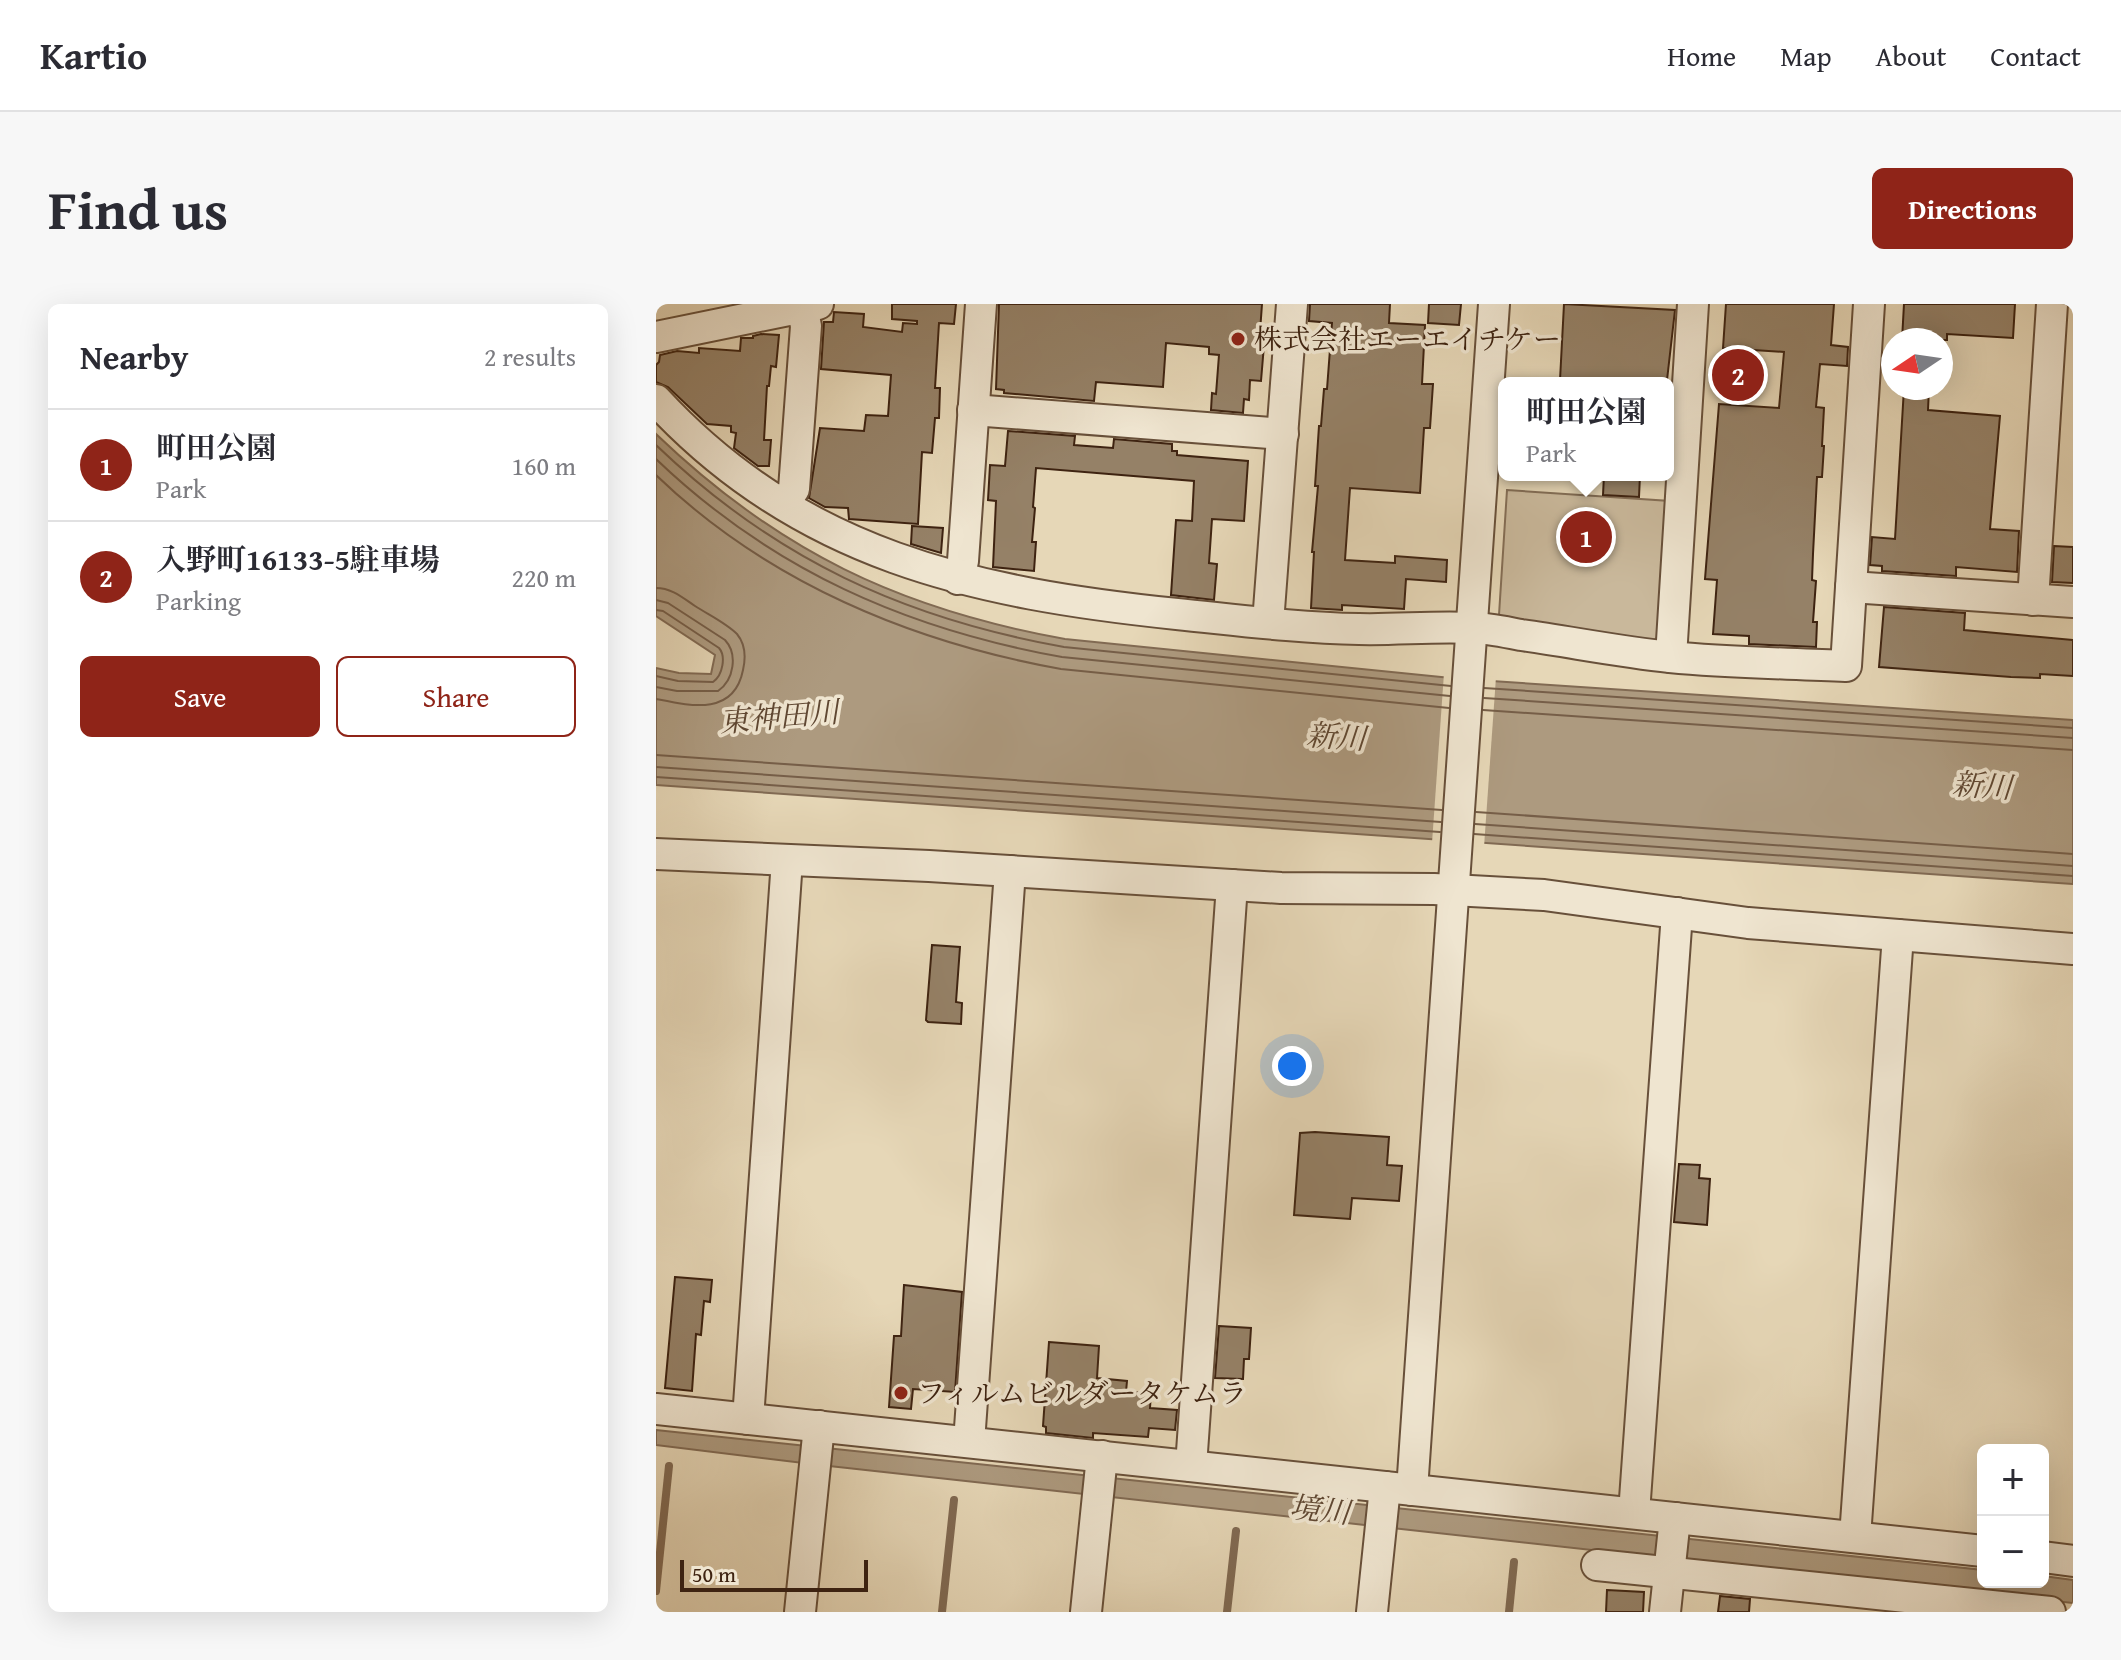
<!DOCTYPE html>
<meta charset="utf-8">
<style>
:root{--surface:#fff;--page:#f7f7f7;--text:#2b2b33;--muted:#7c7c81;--line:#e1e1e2;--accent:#8f2418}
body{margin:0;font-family:"Gentium Book Plus","Noto Serif JP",serif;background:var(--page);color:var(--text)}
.controls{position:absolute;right:24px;bottom:24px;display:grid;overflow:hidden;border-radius:12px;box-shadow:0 8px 32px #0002}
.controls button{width:72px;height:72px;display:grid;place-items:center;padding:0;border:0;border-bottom:2px solid var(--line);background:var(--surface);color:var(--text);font:40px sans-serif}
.compass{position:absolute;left:1225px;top:24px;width:72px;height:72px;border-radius:50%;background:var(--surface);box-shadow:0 8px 32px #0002;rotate:257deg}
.scale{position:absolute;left:24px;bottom:20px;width:188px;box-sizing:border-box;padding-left:8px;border:4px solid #3e2311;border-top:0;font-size:22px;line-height:28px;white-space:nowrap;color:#3e2311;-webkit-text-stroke:6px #efe5d0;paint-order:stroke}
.you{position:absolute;left:636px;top:762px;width:28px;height:28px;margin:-20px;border:6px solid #fff;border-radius:50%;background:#1a73e8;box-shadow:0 0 0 12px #1a73e833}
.badge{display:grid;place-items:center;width:52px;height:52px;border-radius:50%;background:var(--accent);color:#fff;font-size:26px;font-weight:700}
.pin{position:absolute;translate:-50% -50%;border:4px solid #fff;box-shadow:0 2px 8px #0006}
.popup{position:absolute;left:842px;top:73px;width:176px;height:104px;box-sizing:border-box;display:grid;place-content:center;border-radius:12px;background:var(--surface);filter:drop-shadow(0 2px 6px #0005);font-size:26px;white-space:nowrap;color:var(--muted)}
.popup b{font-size:30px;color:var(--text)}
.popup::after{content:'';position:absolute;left:50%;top:100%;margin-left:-16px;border:16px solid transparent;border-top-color:var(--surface)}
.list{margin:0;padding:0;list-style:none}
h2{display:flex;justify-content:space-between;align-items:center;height:104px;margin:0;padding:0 32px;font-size:34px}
h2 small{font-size:26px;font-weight:400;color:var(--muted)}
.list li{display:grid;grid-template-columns:52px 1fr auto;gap:24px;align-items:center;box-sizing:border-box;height:112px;padding:0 32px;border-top:2px solid var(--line)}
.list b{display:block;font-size:30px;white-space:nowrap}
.list p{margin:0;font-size:26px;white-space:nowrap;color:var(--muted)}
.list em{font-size:26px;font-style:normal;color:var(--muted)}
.actions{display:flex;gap:16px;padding:24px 32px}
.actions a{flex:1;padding:18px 0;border:2px solid var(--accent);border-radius:12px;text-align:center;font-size:28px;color:var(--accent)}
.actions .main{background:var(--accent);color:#fff}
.map{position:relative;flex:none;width:1417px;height:1308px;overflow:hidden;border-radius:12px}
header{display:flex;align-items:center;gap:48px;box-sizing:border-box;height:112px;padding:0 40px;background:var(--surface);border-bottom:2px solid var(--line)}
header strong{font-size:38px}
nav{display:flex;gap:44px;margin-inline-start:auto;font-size:28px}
.intro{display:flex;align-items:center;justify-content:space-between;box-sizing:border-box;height:192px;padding:0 48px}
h1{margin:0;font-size:56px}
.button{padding:20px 36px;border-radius:12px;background:var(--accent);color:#fff;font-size:28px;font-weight:700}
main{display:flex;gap:48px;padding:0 48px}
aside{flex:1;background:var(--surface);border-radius:12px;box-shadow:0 8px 32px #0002}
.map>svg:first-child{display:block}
.green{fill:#c9b89b;stroke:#846e56;stroke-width:2}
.water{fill:#ad9a7f;stroke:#816a53;stroke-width:2}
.pier{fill:#e6d7b7}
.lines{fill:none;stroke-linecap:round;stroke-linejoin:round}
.shore{stroke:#765e48;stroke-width:2}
.stream{stroke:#816a53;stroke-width:8}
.building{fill:#958167;stroke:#3e2311;stroke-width:2}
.minor-casing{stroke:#68503a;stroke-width:34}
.minor{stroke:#efe5d0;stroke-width:30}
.poi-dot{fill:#8f2418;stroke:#efe5d0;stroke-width:3}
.labels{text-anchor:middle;stroke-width:7;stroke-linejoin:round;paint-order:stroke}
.poi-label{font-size:28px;fill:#3e2311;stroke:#efe5d0;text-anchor:start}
.water-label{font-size:30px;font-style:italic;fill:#5f4732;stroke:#efe5d0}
</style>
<header>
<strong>Kartio</strong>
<nav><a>Home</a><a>Map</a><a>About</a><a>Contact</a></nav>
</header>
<div class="intro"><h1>Find us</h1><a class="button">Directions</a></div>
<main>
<aside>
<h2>Nearby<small>2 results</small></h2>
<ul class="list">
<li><span class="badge">1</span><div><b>町田公園</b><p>Park</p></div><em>160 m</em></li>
<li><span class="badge">2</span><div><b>入野町16133-5駐車場</b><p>Parking</p></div><em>220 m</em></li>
</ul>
<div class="actions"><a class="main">Save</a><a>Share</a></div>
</aside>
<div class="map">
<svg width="1417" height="1308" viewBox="0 0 1417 1308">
<rect width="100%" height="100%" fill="#e6d7b7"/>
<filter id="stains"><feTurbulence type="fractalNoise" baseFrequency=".0025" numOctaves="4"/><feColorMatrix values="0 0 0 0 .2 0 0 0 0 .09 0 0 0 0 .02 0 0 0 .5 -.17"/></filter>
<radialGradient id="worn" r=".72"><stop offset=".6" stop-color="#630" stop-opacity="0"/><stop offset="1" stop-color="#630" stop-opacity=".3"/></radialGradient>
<!-- green -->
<path class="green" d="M851,186L1014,197L1006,330L993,340L849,319L843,311Z"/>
<!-- water -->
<g class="water">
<path d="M0,130C122,247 243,305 409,335L805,375L1417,416V580L0,481V364L23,369L55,370L59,351L0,312Z"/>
<path d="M0,1126L1327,1266V1278H1387V1272L1417,1276V1299L164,1161L0,1141Z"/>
</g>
<!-- pier -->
<path class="pier" d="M788,369L840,373L828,543L776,539Z"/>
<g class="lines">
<!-- shore -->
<g class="shore">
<path d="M0,141C119,255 247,314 408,343L795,382"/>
<path d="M0,155C116,266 250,325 406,353L794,392"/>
<path d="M0,171C111,278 255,338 405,365L793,404"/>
<path d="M0,284C16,284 27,294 39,302C53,311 70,319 81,330C90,341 90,353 87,366C78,412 35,402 0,395"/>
<path d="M0,296L12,299L69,336C82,350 78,376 62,387H21L0,383"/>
<path d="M0,306L7,307L63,344C70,352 67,371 57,378L22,377L0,372"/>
<path d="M828,384L1417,424"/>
<path d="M828,394L1417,434"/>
<path d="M827,406L1417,446"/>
<path d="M0,451L786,506"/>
<path d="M0,463L785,518"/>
<path d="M0,473L784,528"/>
<path d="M820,508L1417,550"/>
<path d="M819,520L1417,562"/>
<path d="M818,530L1417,572"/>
</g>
<!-- stream -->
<g class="stream">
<path d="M0,1287L13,1162"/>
<path d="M286,1308L298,1196"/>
<path d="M571,1308L580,1227"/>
<path d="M853,1308L858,1258"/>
</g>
</g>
<!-- building -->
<g class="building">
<path d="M236,0H300L298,20L283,19L279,84H284L283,114H279L276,149L266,148L262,220L193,215L192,204L169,203L153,194L164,124L208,127L210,111L232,112L235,71L165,65L168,18H177L178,8L208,10L207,23L246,28L247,19L261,20V17L236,15Z"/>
<path d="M343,0H606L604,28L609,29L605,77L594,76L593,96L588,95L587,109L555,106L556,89L560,90L563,51L553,50V43L510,39L507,83L440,78L438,97L348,89V86L340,85Z"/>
<path d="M654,0H734L733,19L769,21L766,80H777L774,124H768L764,189L694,184L689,256L739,259V252L791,256L790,278L750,275L748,305L686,301V306L655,304L658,248H656L662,182H659L663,122H665L668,85H671L676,19L653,17Z"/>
<path d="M773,0H805L803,21L772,19Z"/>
<path d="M908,0L1019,6L1011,76H1007V79H945L904,76Z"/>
<path d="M1070,0H1178L1175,41L1192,43L1191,62L1164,60L1160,103L1168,104L1166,142H1168L1166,173H1161L1157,250L1156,276L1160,277L1157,318H1161L1160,343L1093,340V332L1057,330L1061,276L1049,275L1063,100L1123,104L1128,48L1067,44Z"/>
<path d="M1248,0H1359L1357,34L1291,30V36H1246Z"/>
<path d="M105,30L123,31L120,63L115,62L113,82H111L108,136H115L113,162H102L78,144L80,129L75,128V122L51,120L12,83L0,78V61L3,58L4,51L21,47L43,49V44L84,47L85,34H97V32Z"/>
<path d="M1248,84H1273L1272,106L1344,112L1334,225L1363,227L1361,268L1300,263V272L1226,267V262L1214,261L1216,233L1239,235Z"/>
<path d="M352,127L419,132L418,141L457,144L458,135L516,140V147H521V151L592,157L588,217L556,215L553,259L561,260L558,296L515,291L520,216L536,217L538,177L380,164L377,203L379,204L376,238H380L378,267L337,263L340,197L332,196L334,161L349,162Z"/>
<path d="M948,171H984L983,193L947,191Z"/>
<path d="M256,222L287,224L285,249L255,240Z"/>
<path d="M1398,242L1417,243V279L1396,278Z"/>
<path d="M1228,303L1309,309L1308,326L1417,336V372L1384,370V374L1355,373L1223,363Z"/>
<path d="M276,641L304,643L300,698L306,699L305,720L272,718L270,716Z"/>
<path d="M659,828L733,833L731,861L746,862L743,897L696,894L694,915L638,911L644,829Z"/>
<path d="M1023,860L1044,861L1043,874L1054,875L1051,921L1018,918Z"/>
<path d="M19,973L56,976L54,998L48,997L45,1031L40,1030L36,1087L9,1084Z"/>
<path d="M248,981L306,988L299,1088L257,1085L255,1105L233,1103L238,1032H245Z"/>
<path d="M563,1022L595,1024L593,1055H588L587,1075L559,1074Z"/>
<path d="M393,1038L443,1042L441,1074L471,1077L470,1088L495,1089L494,1104L521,1106L519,1126L493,1124L492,1133L437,1129V1134L390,1129V1123L387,1122Z"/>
<path d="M951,1286L988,1288L987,1308H950Z"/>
<path d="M1064,1292L1094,1295L1093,1308H1062Z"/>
</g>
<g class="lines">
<defs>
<g id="minor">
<path d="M0,33L162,0"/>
<path d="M0,96C144,252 319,289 521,310C581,316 642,324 703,325C740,326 778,322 816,324C832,324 849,328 865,331C915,338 965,348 1014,353C1073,359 1132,359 1190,362L1213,0"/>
<path d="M317,106L627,130"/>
<path d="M128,200L138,185L150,22L146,3"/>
<path d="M302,275L307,257L325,0"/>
<path d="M1195,283L1417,298"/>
<path d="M1377,296L1396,0"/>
<path d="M612,319L636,0"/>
<path d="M1015,353L1037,0"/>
<path d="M0,550L273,562L625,584L778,585L888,591L1092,619L1417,645"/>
<path d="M0,1105L1327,1247"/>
<path d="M92,1115L131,556"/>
<path d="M313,1138L354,567"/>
<path d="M535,1162L576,581"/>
<path d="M756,1186L838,0"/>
<path d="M978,1209L1021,609"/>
<path d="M1199,1233L1242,631"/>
<path d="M1387,1253L1417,1257"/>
<path d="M941,1261L1394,1308"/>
<path d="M144,1308L163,1122"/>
<path d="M430,1308L446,1152"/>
<path d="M716,1308L729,1183"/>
<path d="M1009,1308L1019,1214"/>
</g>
</defs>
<!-- minor casing -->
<use href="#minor" class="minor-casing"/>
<!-- minor -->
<use href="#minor" class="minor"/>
</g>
<!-- markers -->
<g class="poi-dot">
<circle cx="582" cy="35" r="8"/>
<circle cx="245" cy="1089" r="8"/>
</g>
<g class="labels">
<!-- poi labels -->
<g class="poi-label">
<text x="598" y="45">株式会社エーエイチケー</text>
<text x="261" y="1099">フィルムビルダータケムラ</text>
</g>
<!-- water labels -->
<g class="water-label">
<text transform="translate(123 413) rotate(-5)" y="10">東神田川</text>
<text transform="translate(680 433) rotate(4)" y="10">新川</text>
<text transform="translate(1326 482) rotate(4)" y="10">新川</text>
<text transform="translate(664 1206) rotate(6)" y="10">境川</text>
</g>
</g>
<rect width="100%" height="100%" filter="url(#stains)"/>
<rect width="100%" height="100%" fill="url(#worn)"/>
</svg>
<div class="controls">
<button>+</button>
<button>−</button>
</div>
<svg class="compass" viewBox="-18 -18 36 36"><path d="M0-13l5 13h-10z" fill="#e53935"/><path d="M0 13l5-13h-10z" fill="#7c7c81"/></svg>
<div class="scale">50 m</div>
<div class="you"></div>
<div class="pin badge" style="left:930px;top:233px">1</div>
<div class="popup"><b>町田公園</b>Park</div>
<div class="pin badge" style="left:1082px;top:71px">2</div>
</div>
</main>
